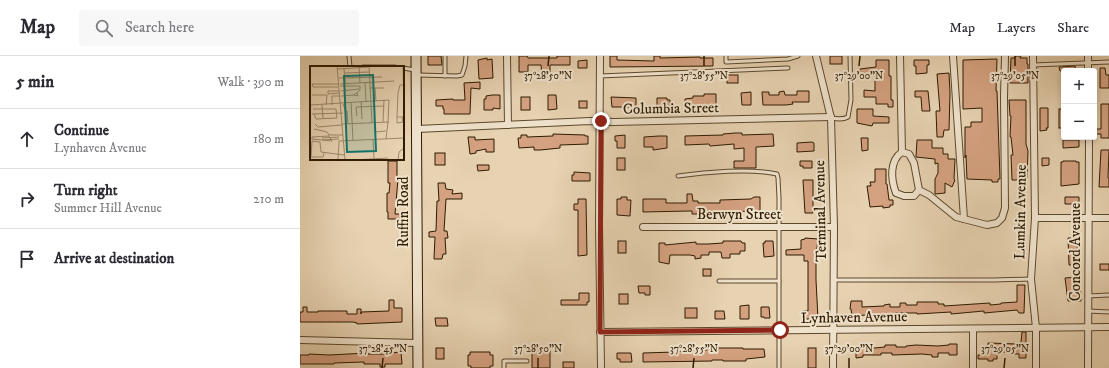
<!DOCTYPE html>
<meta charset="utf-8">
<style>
:root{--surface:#fff;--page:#f7f7f7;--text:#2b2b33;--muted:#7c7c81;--line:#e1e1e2}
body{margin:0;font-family:"IM FELL DW Pica",serif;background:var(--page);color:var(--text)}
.controls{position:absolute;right:12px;top:12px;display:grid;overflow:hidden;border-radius:4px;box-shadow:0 2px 6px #0003}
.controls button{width:36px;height:36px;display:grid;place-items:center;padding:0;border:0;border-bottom:1px solid var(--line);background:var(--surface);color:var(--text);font:20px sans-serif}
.stop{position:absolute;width:12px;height:12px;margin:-9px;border:3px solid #8f2418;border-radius:50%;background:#fff}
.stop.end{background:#8f2418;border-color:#fff;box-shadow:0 1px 4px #0008}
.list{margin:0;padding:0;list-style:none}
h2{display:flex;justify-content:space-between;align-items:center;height:52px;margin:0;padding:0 16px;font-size:17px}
h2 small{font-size:13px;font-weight:400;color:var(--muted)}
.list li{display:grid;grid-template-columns:26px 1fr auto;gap:12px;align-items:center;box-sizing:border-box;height:60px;padding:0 16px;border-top:1px solid var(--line)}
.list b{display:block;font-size:15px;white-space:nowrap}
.list p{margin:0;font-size:13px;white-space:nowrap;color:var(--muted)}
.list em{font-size:13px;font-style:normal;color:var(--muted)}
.icon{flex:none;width:22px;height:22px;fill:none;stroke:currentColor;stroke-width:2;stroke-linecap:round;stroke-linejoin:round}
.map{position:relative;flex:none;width:809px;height:312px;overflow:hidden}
header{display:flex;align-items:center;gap:24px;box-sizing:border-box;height:56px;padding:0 20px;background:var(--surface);border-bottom:1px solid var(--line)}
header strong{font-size:19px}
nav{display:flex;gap:22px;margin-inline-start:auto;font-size:14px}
.search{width:280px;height:36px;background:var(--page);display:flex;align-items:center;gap:10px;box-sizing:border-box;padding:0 14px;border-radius:4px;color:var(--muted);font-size:15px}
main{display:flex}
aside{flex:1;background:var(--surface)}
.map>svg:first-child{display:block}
.building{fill:#d5a281;stroke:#2e1b00}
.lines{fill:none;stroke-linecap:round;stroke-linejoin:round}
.lane-casing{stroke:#5c492c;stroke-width:5}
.street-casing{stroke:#5c492c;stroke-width:8}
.secondary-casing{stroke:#2e1b00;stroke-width:11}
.lane{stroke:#efe2cc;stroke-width:3}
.street{stroke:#efe2cc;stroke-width:6}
.secondary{stroke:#efe2cc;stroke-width:9}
.route{stroke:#8f2418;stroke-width:5}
.ticks{fill:none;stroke:#2e1b00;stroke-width:1.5}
.labels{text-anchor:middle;stroke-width:4;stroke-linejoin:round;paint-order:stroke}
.street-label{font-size:15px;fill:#2e1b00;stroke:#efe2cc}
.inset-road{fill:none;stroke:#9d896a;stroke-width:1}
.view{fill:#0f766e;fill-opacity:0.15;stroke:#0f766e;stroke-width:2}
.inset-edge{fill:none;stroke:#2e1b00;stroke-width:2}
.ticks-label{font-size:10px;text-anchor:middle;fill:#2e1b00;stroke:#efe2cc;stroke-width:4;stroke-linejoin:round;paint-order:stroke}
</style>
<header>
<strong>Map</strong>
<div class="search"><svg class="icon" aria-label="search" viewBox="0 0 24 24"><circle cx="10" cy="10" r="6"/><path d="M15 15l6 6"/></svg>Search here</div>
<nav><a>Map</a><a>Layers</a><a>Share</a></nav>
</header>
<main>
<aside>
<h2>5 min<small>Walk · 390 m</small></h2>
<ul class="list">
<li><svg class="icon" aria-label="ahead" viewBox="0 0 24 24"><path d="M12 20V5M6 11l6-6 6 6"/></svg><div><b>Continue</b><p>Lynhaven Avenue</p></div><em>180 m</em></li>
<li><svg class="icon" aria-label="right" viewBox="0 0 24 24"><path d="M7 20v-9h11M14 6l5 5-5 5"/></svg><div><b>Turn right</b><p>Summer Hill Avenue</p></div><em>210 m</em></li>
<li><svg class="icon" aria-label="arrive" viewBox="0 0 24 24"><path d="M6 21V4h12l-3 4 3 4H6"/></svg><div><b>Arrive at destination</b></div></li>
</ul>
</aside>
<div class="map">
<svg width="809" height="312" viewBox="0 0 809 312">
<rect width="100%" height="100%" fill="#e7d2b1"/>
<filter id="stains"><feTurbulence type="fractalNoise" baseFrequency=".005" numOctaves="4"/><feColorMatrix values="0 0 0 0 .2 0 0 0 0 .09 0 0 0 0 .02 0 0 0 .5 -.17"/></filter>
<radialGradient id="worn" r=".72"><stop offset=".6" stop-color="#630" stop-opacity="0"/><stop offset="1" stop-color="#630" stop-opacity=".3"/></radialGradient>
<!-- building -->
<g class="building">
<path d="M128,0H141L142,9H128Z"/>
<path d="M219,0H227L228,2H257V0H270V9H250V21H242L241,9H228V16H219Z"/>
<path d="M310,0H317V4L354,5V0H360V2L400,1V2H413V10L310,11Z"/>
<rect x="530" y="0" width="12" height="8"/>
<path d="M715,0H721L720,2H727V8H728V27H710L711,2H715Z"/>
<path d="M187,2V4L192,3L193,22L179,23L178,4Z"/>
<path d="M697,3L696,35H697L700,123H698V126H692V124L667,123L666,99L665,102V71H671V66H682V52L663,53V4Z"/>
<path d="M287,4V12H278V5Z"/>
<path d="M576,4H589V20H591V44H593V51H588V48H576V41H564V34L575,35V18H560V13L576,11Z"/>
<path d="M614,4H629V9H627V17L616,18V10H614Z"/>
<path d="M775,10L776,15H760L759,11Z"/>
<path d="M800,12H805L806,19H809V32H800Z"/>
<path d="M649,17L650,37L649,74H644L643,81H637L636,55H640L637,18Z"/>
<rect x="427" y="19" width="11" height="8"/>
<path d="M180,26V33L171,32L170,58H144V53H143V50H136V44L153,43V44H165L164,27Z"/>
<path d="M484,35L485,39H497V35H509V46H492L493,48L486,49H463L462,36H469V39H479V36Z"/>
<path d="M615,35H628L630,55H622L621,41H615Z"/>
<path d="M451,36V49H442L441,37Z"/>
<path d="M404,38H416V49L408,51H385V43L393,42V40H404Z"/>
<path d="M192,39H200V53L193,52V54H184V43H186V40Z"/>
<path d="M248,39H256L257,53L248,54Z"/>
<rect x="221" y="41" width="9" height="13"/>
<path d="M311,41L336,42V51H312Z"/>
<path d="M357,42H367V44H370V50H357Z"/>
<path d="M709,44H726V88L728,95L727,123L725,124V127H718V124H712L711,99H713L711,81H710L711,60H710Z"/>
<rect x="279" y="45" width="8" height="7"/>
<path d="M801,48H809V82H801V78H794V73H801Z"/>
<path d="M740,52H748V72H746L747,74L740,75Z"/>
<path d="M557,53H573V60L589,61V67H573L572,70L557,67Z"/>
<rect x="759" y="53" width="5" height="19"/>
<path d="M435,77H442V79L473,78L474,90L456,91V112H434V105H444V92L434,93V88L410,90L409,88L385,89V80L423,79V78Z"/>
<path d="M253,78L285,79V80H288V88L260,89V92L240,94H234V91L219,92L218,82H221V79H227V81L253,80Z"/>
<path d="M325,79V92H317V85H315V80Z"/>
<path d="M359,80H367V92L353,94V91H344V81Z"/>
<path d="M168,81H175V84L194,83V96H186V93L176,95V97L170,98Z"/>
<path d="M561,82H568V94L562,95Z"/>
<path d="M617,84H632V92H643V98H648V103H655L654,123L655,124L652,131L645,127V137L635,138V123L638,117V107L635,108V103L616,101Z"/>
<path d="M763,84H779V91L763,92Z"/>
<path d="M512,86L514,87V95L497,96V87Z"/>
<path d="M801,94H809L808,122H809V131H799Z"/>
<rect x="135" y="97" width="10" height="12"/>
<rect x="317" y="102" width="8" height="12"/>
<path d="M742,102H749V109L742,110Z"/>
<path d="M88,105H97V123H98L95,158H100L99,163H88V156H87V137H89L90,127H88Z"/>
<path d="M500,105H512V112H503V110H500Z"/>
<path d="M763,105H776V106H779V128L761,130V106H763Z"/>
<path d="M177,109H189V114L178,115Z"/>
<path d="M575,113H586V128H587L589,144H593V149H590V151L583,152V150L570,151L567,130H571L570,126H575Z"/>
<path d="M274,116L290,117V125H272V119H274Z"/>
<path d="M503,124H513V157H505Z"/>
<path d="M138,127H145L146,133L153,134L152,138L162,137V143H146L144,175H147L148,182H145L146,198H143L142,203H134L135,181H129V176L136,175L137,145H139Z"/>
<path d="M387,138H392L393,145H398V147H420V144L451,143L454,141H460V155L411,156L398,158H392V155H389L343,156V143H366V147H387Z"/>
<path d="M321,141H327V144H331L330,160L317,159V143H321Z"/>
<path d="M765,141H779V147L777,146V148H765Z"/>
<path d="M278,143H286L287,199L278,200V154H274V148H278Z"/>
<path d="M505,182L518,183L516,201V224L518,263H503V255H508V205H504V199H486V194L501,193V184L505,183Z"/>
<path d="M768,182H777L778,209H769Z"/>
<rect x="318" y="185" width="8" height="12"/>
<path d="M423,185H441L442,187H445V195H440V198H430V202H422L421,196H409V199H401V202L395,203V200L390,199H370L369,208L359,206V187H365V189L396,186V188H408L423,187Z"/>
<path d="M465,185H473L474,200L464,201L463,187H465Z"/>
<rect x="800" y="208" width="9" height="6"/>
<rect x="403" y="213" width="8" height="7"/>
<path d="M778,221V223H780L781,245H768L765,222Z"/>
<path d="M717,229H725L724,257H719L717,254L684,257V255L651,258V256L617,258V257H595V260H583V258L552,260L551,253H550L551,245H562V251L584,250V249L590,248V251H600V247H606V249H617V246H638V248H644V250L690,247V249L701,248V247L717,246Z"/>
<path d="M338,230H350V239H345V237H339Z"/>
<path d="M279,237H289V246H287V249H261V244H279Z"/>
<rect x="319" y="238" width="9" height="10"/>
<path d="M89,244H94V252H102V266L57,268V267L53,266H0V256H3V251H7V256H18V255H47V258H57V253H61V258V256L89,255Z"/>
<path d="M449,249V263H440V250Z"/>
<path d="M461,251H469L470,262H464V261H461Z"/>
<rect x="385" y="252" width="12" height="10"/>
<path d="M415,255H424L425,263H415Z"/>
<path d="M135,262H147L148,270H136Z"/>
<path d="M722,276H726V302H719V298H709V296H697V303H693V305H688V303H678V299L688,298V287L717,288L721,286Z"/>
<path d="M649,288H657V299H649V297H638V301H632V299L622,298L592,299V297H581V299H563V301L556,302V291L575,292L585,291V289H596V291H606V290L616,289L638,290L649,289Z"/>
<rect x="136" y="292" width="8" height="11"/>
<path d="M396,292V294H407V292H443V293H464L465,301L446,303V305H423V304H412V305L343,306V297L375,296L391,294V293Z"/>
<rect x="508" y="292" width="8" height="20"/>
<path d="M234,293H248V295H250V312H232V295H234Z"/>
<path d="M101,296L102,308H85V311H80V308H64V306L34,307V308H0V299H9V298L29,299L68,297V298H91V297Z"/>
<path d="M170,296H190V299H193V310H190V312H171V310H168V299H170Z"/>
<path d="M317,297H331L332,306H320V303H317Z"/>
<rect x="263" y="306" width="11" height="6"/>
</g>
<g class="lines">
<defs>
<g id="lane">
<path d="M49,0L50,11"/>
<path d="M145,0V20"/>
<path d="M426,0V6L488,3L498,0"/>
<path d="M733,9L809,6"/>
<path d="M63,11H95"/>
<path d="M103,12L115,14"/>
<path d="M118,19L157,20L162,19L165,10L166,0"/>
<path d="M300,20L488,12"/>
<path d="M531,62C537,63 543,64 548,61L551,44L550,0"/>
<path d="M378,120C405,116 451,112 477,118L478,122L479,142V312"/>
<path d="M534,224H694L731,223"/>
<path d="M419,225H479"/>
<path d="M788,240L809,239"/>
<path d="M788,255L809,256"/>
<path d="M204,312V305H227"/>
</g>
<g id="street">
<path d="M207,0L208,69"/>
<path d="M300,0L299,168L301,312"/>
<path d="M516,0L531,62L534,171L533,312"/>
<path d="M600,0L602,96"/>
<path d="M653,0L664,163"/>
<path d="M733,0L735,162L731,223L736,272V312"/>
<path d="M788,0V15"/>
<path d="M117,73L290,65L314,66L531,61"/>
<path d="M602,96L609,98L614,107L619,134L614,140H604L596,137C591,124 589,105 602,96Z"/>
<path d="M619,134L629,139L656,161L687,169L697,167L702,162L705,152L704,41L705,0"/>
<path d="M735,162H809"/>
<path d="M343,171H534"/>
<path d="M300,276L809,271"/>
<path d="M0,284L117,287"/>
<path d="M673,312V273"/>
<path d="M788,312L789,81"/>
</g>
<path id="secondary" d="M116,0L118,312"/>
</defs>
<!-- lane casing -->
<use href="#lane" class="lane-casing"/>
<!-- street casing -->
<use href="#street" class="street-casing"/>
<!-- secondary casing -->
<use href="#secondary" class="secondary-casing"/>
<!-- lane -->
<use href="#lane" class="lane"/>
<!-- street -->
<use href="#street" class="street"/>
<!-- secondary -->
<use href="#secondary" class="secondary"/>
</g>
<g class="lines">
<!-- route -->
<path class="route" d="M301,65L300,276L480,274"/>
</g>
<!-- ticks -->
<path class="ticks" d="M248,10L249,0M404,10V0M559,10L560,0M715,10V0M82,312L83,302M238,312V302M393,312L394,302M549,312V302M704,312L705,302"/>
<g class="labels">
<!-- street labels -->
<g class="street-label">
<text transform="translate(371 52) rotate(-1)" y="5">Columbia Street</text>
<text transform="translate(520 155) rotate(-91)" y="5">Terminal Avenue</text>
<text transform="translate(103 156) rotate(-90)" y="5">Ruffin Road</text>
<text transform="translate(720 156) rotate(-89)" y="5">Lumkin Avenue</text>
<text x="439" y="163">Berwyn Street</text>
<text transform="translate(775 196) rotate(-90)" y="5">Concord Avenue</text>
<text transform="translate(554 261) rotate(-1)" y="5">Lynhaven Avenue</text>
</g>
</g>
<!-- overview -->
<g transform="translate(10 10)">
<rect width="94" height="94" fill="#e7d2b1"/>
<path class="inset-road" d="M27,0L35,94M49,0L50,17M59,0L62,57M93,0L94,45M28,3L59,1M34,3L35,17M35,7L59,6M29,12L72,11M55,17L56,35M30,18L84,15M93,19H90L88,27L87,51H94M30,20H50V24L44,29L48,30L47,27M28,21H3L2,18H29M60,22H74M65,22L66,35M29,25H18V28L29,27M31,25L49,23M2,29H17L16,39M31,30L44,29M51,35L52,53M41,36L43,74M33,38L36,46L35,38M0,39L79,34L78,56M12,39L13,52M22,39V30H30M3,43H26L27,52M37,45L38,58M2,48L33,47M4,48L6,53L27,52M47,50L46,41L74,40M87,51V57L93,56L92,51M73,56L74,34M5,58L8,61L32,59M32,58L79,56M4,63L17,66L19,69M65,63V66L76,65M18,69H33M19,70L22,75L2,73V71ZM12,72L29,71M76,73L78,56M12,74L29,73M63,74L64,93M14,87L13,91H1L2,75L10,76L11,86L34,89M28,94L29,75L94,72M43,94L78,92M88,94L89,86L94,82"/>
<path class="view" d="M63,9L66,85L37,86L34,10Z"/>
<rect width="94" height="94" class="inset-edge"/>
</g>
<g class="ticks-label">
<text x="248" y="23">37°28'50"N</text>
<text x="404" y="23">37°28'55"N</text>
<text x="559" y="23">37°29'00"N</text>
<text x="715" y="23">37°29'05"N</text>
<text x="83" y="296">37°28'45"N</text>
<text x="238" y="296">37°28'50"N</text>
<text x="394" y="296">37°28'55"N</text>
<text x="549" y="296">37°29'00"N</text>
<text x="705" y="296">37°29'05"N</text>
</g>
<rect width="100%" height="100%" filter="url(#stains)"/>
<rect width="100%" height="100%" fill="url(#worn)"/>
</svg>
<div class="controls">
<button>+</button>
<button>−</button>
</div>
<div class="stop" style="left:480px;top:274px"></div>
<div class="stop end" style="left:301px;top:65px"></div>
</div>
</main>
